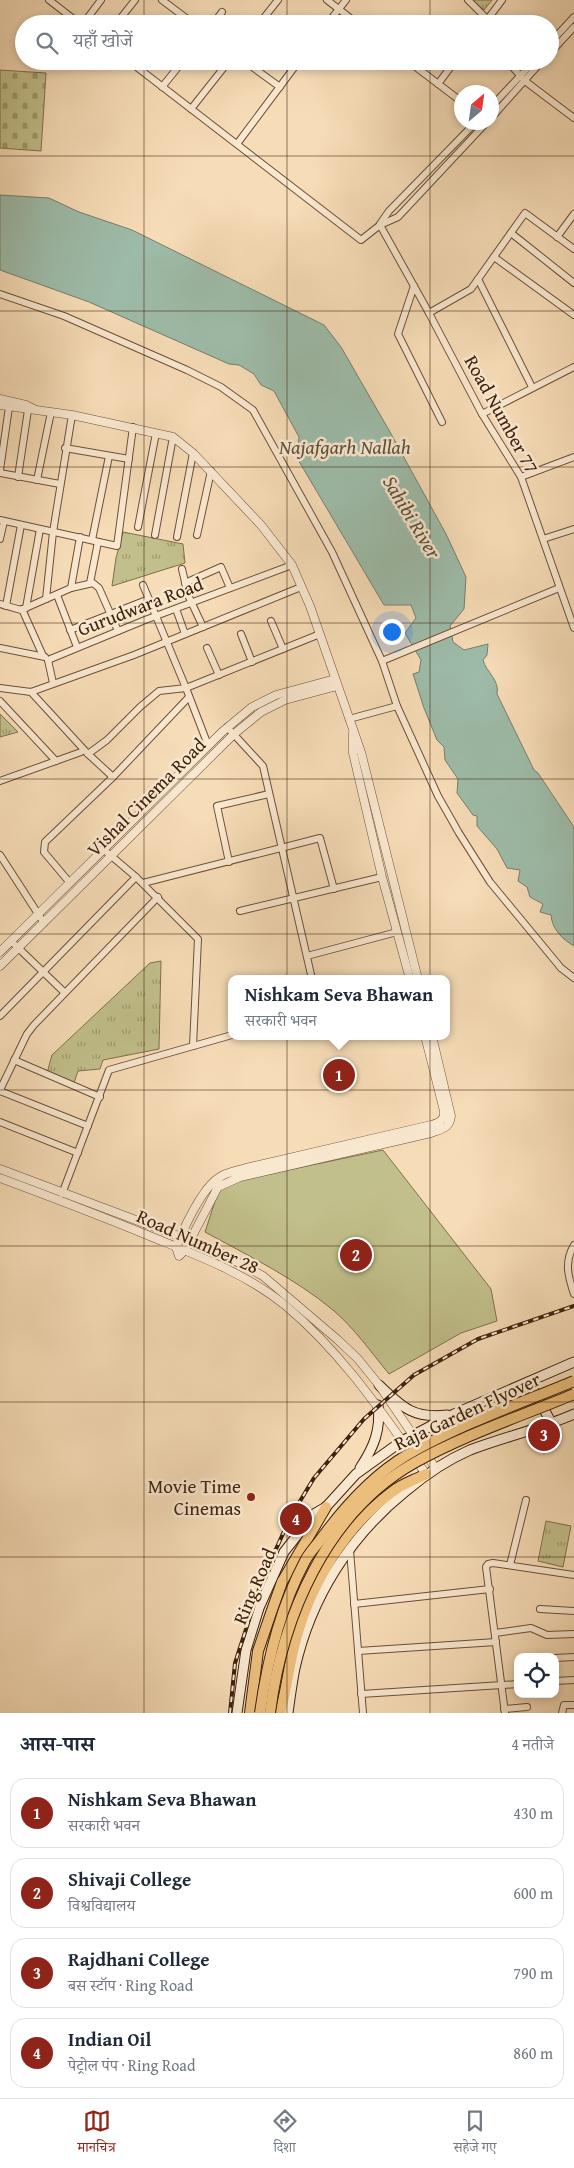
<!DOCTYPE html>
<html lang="hi">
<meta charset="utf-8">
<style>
:root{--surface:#fff;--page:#f6f6f7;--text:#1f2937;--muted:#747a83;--line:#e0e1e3;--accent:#8f2418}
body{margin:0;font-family:"Gentium Book Plus","Noto Serif Devanagari",serif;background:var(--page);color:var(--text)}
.controls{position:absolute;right:15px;bottom:15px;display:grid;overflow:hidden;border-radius:10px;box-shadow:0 2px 8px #0003}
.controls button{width:45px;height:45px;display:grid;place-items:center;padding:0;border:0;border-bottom:1px solid var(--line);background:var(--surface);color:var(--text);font:25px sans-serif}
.compass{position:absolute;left:454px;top:85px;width:45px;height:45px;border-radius:50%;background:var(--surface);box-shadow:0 2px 8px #0003;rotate:29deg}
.you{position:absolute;left:391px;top:631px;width:18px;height:18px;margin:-12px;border:4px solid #fff;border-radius:50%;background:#1a73e8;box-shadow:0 0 0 8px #1a73e833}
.badge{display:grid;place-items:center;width:32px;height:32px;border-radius:50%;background:var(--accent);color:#fff;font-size:16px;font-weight:700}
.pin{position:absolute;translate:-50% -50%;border:2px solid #fff;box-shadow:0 1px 5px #0006}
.popup{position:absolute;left:228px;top:975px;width:222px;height:65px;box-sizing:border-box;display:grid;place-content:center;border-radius:10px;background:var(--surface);filter:drop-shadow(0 1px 4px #0005);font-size:16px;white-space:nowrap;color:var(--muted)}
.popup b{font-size:19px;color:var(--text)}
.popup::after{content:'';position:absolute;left:50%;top:100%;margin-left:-10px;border:10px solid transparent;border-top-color:var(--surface)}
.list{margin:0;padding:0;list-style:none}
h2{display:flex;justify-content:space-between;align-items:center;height:65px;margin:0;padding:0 20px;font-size:21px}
h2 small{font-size:16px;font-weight:400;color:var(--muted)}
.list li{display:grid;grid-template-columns:32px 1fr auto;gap:15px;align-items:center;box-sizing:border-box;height:70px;margin:0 10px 10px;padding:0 10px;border:1px solid var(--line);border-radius:15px}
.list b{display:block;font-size:19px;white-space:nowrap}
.list p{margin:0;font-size:16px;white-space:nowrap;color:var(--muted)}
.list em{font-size:16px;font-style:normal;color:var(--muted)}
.icon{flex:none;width:28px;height:28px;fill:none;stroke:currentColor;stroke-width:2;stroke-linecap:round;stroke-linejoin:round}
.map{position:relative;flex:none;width:574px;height:1713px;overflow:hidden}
.search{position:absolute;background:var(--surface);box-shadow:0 2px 8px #0003;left:15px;right:15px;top:15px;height:55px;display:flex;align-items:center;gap:12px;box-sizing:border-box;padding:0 18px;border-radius:28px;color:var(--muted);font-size:19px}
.sheet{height:385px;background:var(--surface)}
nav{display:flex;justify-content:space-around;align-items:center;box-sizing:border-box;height:70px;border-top:1px solid var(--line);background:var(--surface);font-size:14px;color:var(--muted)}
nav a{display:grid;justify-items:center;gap:2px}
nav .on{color:var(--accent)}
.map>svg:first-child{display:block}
.cemetery{fill:url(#cemetery-stones);stroke:#80704c}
.park{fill:url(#park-tufts);stroke:#80704c}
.garden{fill:#c1bf8b;stroke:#80704c}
.water{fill:#9dbcaa;stroke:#777e6b}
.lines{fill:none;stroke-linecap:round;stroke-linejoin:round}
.minor-casing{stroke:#6d5038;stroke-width:8}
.tertiary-casing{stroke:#6d5038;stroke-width:9}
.secondary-casing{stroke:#3f220d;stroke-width:11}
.primary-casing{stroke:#3f220d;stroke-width:12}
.minor{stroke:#f9e8d0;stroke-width:6}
.tertiary{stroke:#f9e8d0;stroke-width:8}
.secondary{stroke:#f9e8d0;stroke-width:9}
.primary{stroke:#ebbe7c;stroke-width:10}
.rail-casing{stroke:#3f220d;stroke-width:4}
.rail{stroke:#f9e8d0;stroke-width:2;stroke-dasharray:5.5;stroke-linecap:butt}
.primary-bridge-casing{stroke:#3f220d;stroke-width:12;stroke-linecap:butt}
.primary-bridge{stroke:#ebbe7c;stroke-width:10}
.grid{fill:none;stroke:#3f220d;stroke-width:1;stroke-opacity:0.55}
.poi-dot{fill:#8f2418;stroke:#f9e8d0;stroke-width:2}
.labels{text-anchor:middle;stroke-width:5;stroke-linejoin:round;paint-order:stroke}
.street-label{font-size:19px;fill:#3f220d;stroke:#f9e8d0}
.poi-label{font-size:19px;fill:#3f220d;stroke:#f9e8d0;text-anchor:end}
.water-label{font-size:20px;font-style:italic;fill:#5b503c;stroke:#f9e8d0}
</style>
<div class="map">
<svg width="574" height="1713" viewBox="0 0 574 1713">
<defs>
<pattern id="cemetery-stones" width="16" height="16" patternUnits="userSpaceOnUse" patternTransform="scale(1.25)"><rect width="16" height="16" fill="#c1bf8b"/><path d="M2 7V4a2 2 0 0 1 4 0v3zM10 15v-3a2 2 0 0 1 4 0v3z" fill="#9e9b70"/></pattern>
<pattern id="park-tufts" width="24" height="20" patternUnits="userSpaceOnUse" patternTransform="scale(1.25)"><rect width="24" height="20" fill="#c1bf8b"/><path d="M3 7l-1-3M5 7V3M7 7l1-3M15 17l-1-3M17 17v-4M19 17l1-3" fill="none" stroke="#9e9b70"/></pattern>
</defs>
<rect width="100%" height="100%" fill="#f6dcb7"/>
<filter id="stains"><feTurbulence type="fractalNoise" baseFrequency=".004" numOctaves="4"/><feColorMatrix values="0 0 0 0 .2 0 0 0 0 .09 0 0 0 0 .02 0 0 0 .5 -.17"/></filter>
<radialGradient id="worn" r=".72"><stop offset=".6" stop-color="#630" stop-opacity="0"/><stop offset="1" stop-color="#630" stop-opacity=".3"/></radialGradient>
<!-- cemetery -->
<path class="cemetery" d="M0,70L46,73L41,151L0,148Z"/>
<!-- park -->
<g class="park">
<path d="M472,0H492L484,10Z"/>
<path d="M123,532L183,544L185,563L112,586L116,558Z"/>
<path d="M0,714L18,732L0,737Z"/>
<path d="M161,961L159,1049L103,1060L100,1069L78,1071L74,1083L47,1073L52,1055L150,963Z"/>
<path d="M546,1521L571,1526L563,1567L538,1561Z"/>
</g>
<!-- garden -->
<path class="garden" d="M383,1150L491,1289L497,1321L461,1333L389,1374C371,1352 354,1328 333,1310C294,1278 249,1256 205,1232L218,1192L224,1187L241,1180Z"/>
<!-- water -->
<path class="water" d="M0,195L49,198L79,212L132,230L324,325L341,347L390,432L446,534L466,577L464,609L450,626L453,642L464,650L488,644L487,655L483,660C486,672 500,680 497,694L534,770L538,773L574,827V946C562,939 552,929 551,915L540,912L543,904L530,897L527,887L518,881L520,870L507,868L497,849L477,826V816L473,815L457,793L458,779L445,760L444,747L437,740L424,708L413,674L419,672L421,660L405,633L416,618L411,605H384L297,458L299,437L274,391L261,385L254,374L239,365L229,364L89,302L0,270Z"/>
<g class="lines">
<defs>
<g id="minor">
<path d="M49,0L80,24"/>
<path d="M162,0L194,24"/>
<path d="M327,0L358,24"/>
<path d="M468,0L487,19L488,24"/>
<path d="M83,24L101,0"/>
<path d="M116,24L135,0"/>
<path d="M213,24L222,12"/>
<path d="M259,24L278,0"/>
<path d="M327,24L346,0"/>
<path d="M484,24L502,0"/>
<path d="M550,43L574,17"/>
<path d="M550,53L574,27"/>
<path d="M129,61L361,240L380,225L398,217L487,122"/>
<path d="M244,61L280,87"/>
<path d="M408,61L462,102"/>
<path d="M507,61L525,81L574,118"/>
<path d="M438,84L455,61"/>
<path d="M162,87L183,61"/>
<path d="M492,106L534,61"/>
<path d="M191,109L229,61"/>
<path d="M492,117L542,61"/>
<path d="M237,144L299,61"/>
<path d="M380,224L389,211L476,122"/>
<path d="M380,225L429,313L482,414L521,477L574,628"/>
<path d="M511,233L574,283"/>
<path d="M557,237L574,214"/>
<path d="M494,257L574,315"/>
<path d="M478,279L532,387"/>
<path d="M414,286L398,334L442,422"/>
<path d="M0,294L64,316L187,370L221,387L253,410L332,552L382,661L397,706L349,719"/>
<path d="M429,313L471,289L525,213L574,249"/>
<path d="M482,414L574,367"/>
<path d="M65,448L129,459"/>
<path d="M0,470L9,407"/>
<path d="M0,473L60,484"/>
<path d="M18,477L28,410"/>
<path d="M521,477L574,457"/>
<path d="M37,480L51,412"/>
<path d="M0,520L117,546L133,427"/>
<path d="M138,527L156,433"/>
<path d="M155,535L173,437"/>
<path d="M197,535L211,471"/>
<path d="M177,537L193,453"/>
<path d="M0,539L4,521"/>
<path d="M543,539L574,529"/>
<path d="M92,540L109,456"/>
<path d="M182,569L188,595L203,627"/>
<path d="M90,583L98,542"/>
<path d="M185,583L221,567L230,588"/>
<path d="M71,588L80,537"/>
<path d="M57,595L77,647"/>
<path d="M46,599L53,532L72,415"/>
<path d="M0,604L21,610L71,588L93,583L99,588L118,631"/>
<path d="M6,606L21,525"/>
<path d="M26,608L40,529"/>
<path d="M22,609L43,656"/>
<path d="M176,609L185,634"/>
<path d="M271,621L283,649"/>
<path d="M70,630L149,599"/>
<path d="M241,634L252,662"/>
<path d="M0,648L45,657"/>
<path d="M207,648L219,675"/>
<path d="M48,660L145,620L292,565"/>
<path d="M48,660L53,683"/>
<path d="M382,661L559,588"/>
<path d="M0,688L31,692L134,655L301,587"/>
<path d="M31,692L88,754L113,777"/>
<path d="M0,701L56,761"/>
<path d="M397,706L438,796L459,833L490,882L561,968L574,978"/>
<path d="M227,727L263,766L312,979"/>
<path d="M208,745L186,688L320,634"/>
<path d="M88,754L107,740L140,707L159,691L186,688L143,585"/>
<path d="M0,781L81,752"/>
<path d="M103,849L136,877L198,939L193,1046"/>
<path d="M0,855L44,923"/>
<path d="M229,862L217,806L269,794"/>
<path d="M70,883L44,852L45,842L113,777L189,697"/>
<path d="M143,883L320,838L334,889"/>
<path d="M240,911L382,877"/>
<path d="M11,941L64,992"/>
<path d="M307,956L397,932"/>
<path d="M0,1016L136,877"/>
<path d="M14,1060L100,1097"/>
<path d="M0,1090L27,1034L34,1025L158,897"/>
<path d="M0,1091L88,1126"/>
<path d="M0,1122L78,1153"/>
<path d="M62,1194L109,1070L232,1035"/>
<path d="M574,1245C564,1262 568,1276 574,1294"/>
<path d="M350,1550L363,1713"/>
<path d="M510,1565L526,1500"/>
<path d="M354,1604L490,1589"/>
<path d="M540,1609L574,1611"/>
<path d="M495,1633L531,1628L547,1635L574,1634"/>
<path d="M358,1651L496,1642"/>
<path d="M555,1658L574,1657"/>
<path d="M555,1681L574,1680"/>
<path d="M361,1694L518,1684"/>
<path d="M504,1709L527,1707"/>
<path d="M505,1713L486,1567L488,1564L493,1563L574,1575"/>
<path d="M562,1713L564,1705H574"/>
</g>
<g id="tertiary">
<path d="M0,399L26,405L34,409"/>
<path d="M0,405L72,415L173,437L193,453L261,525L292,565L310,606L361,752L418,979"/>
<path d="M353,733V753L382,877L410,979"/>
<path d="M0,952L222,732L252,707L276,695L335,679"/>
<path d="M0,966L234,734L261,712L285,700L337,686"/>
<path d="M425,1036L444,1111C445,1120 439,1123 431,1125L246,1168C237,1171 227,1172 220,1177C202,1187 184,1228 176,1247L179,1256L185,1250L218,1187L240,1177L431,1133C442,1129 450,1128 451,1116L432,1036"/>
<path d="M0,1169L213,1249L263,1276L338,1340L358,1359L379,1385L436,1469"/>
<path d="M0,1178C51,1197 101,1216 152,1237C199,1256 247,1274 286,1306C344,1355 382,1413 426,1474"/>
</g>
<g id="secondary">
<path d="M529,1382L552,1424"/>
<path d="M379,1385C402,1407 413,1419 447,1415"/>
<path d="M360,1468C374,1447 381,1430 378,1405"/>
<path d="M237,1713L246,1650L259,1608L284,1552L314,1514L326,1507L356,1474L402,1441L454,1414L574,1362"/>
<path d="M288,1713C290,1698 292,1683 295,1668C311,1597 350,1536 406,1491C425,1475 447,1460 470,1450C504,1437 540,1429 574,1414"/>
</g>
<g id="primary">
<path d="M250,1713L258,1651L271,1613L282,1582L326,1507"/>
<path d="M280,1713C287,1689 289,1663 296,1639C311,1583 345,1527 392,1492C401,1484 415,1480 426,1474"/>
</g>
</defs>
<!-- minor casing -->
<use href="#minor" class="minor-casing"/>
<!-- tertiary casing -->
<use href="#tertiary" class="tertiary-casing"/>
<!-- secondary casing -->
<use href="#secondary" class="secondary-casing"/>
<!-- primary casing -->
<use href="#primary" class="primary-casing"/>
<!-- minor -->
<use href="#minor" class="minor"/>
<!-- tertiary -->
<use href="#tertiary" class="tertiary"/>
<!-- secondary -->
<use href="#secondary" class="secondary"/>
<!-- primary -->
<use href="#primary" class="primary"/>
<defs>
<path id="rail" d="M230,1713L235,1663L262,1580L291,1516L314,1478L364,1419L414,1375L478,1339L574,1306"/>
</defs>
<!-- rail casing -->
<use href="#rail" class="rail-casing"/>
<!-- rail -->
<use href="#rail" class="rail"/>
<defs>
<g id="primary-bridge">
<path d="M260,1713C267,1662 281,1606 305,1561C309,1553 316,1546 321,1539C345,1506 372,1476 407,1455C456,1426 521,1403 574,1381"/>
<path d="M270,1713C282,1617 326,1513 414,1463C464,1435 521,1416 574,1394"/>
</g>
</defs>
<!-- primary-bridge casing -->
<use href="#primary-bridge" class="primary-bridge-casing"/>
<!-- primary-bridge -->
<use href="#primary-bridge" class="primary-bridge"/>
</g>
<!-- grid -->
<path class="grid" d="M144,0V24M287,0V24M430,0V24M144,61V1713M287,61V1713M430,61V1713M0,156H574M0,311H574M0,467H574M0,623H574M0,779H574M0,934H574M0,1090H574M0,1246H574M0,1402H574M0,1557H574"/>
<!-- markers -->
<circle class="poi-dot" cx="251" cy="1497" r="5"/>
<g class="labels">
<!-- street labels -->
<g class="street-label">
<text transform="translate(502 414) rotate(61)" y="7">Road Number 77</text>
<text transform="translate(140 606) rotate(-21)" y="7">Gurudwara Road</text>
<text transform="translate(146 797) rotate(-45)" y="7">Vishal Cinema Road</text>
<text transform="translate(198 1241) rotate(24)" y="7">Road Number 28</text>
<text transform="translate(467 1411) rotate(-25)" y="7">Raja Garden Flyover</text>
<text transform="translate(254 1586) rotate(-67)" y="7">Ring Road</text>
</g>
<!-- poi labels -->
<g class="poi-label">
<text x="241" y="1493">Movie Time<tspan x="241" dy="22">Cinemas</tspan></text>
</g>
<!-- water labels -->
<g class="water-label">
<text x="345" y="454">Najafgarh Nallah</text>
<text transform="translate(412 517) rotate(59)" y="7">Sahibi River</text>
</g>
</g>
<rect width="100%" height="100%" filter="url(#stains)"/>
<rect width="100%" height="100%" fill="url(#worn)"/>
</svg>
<div class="controls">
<button><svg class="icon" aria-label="locate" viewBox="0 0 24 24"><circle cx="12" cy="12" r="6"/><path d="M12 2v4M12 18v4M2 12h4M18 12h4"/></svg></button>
</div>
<svg class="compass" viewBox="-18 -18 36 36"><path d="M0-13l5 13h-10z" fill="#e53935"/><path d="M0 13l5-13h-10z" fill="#747a83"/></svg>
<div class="you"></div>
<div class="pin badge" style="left:339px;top:1075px">1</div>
<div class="popup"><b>Nishkam Seva Bhawan</b>सरकारी भवन</div>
<div class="pin badge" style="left:356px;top:1255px">2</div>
<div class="pin badge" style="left:544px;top:1435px">3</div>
<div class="pin badge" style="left:296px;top:1519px">4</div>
<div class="search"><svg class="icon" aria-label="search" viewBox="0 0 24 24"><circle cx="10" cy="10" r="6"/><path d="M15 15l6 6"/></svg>यहाँ खोजें</div>
</div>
<section class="sheet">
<h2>आस-पास<small>4 नतीजे</small></h2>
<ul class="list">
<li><span class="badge">1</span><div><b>Nishkam Seva Bhawan</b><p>सरकारी भवन</p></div><em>430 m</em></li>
<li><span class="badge">2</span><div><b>Shivaji College</b><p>विश्वविद्यालय</p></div><em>600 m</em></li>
<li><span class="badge">3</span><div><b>Rajdhani College</b><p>बस स्टॉप · Ring Road</p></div><em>790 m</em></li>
<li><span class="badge">4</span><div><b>Indian Oil</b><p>पेट्रोल पंप · Ring Road</p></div><em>860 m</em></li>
</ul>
</section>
<nav>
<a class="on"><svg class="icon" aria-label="map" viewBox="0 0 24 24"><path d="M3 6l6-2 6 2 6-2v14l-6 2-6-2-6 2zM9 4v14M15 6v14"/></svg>मानचित्र</a>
<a><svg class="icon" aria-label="directions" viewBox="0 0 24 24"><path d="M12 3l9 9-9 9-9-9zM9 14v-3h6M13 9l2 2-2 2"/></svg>दिशा</a>
<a><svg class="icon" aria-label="saved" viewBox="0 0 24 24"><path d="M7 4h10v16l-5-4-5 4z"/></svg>सहेजे गए</a>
</nav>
